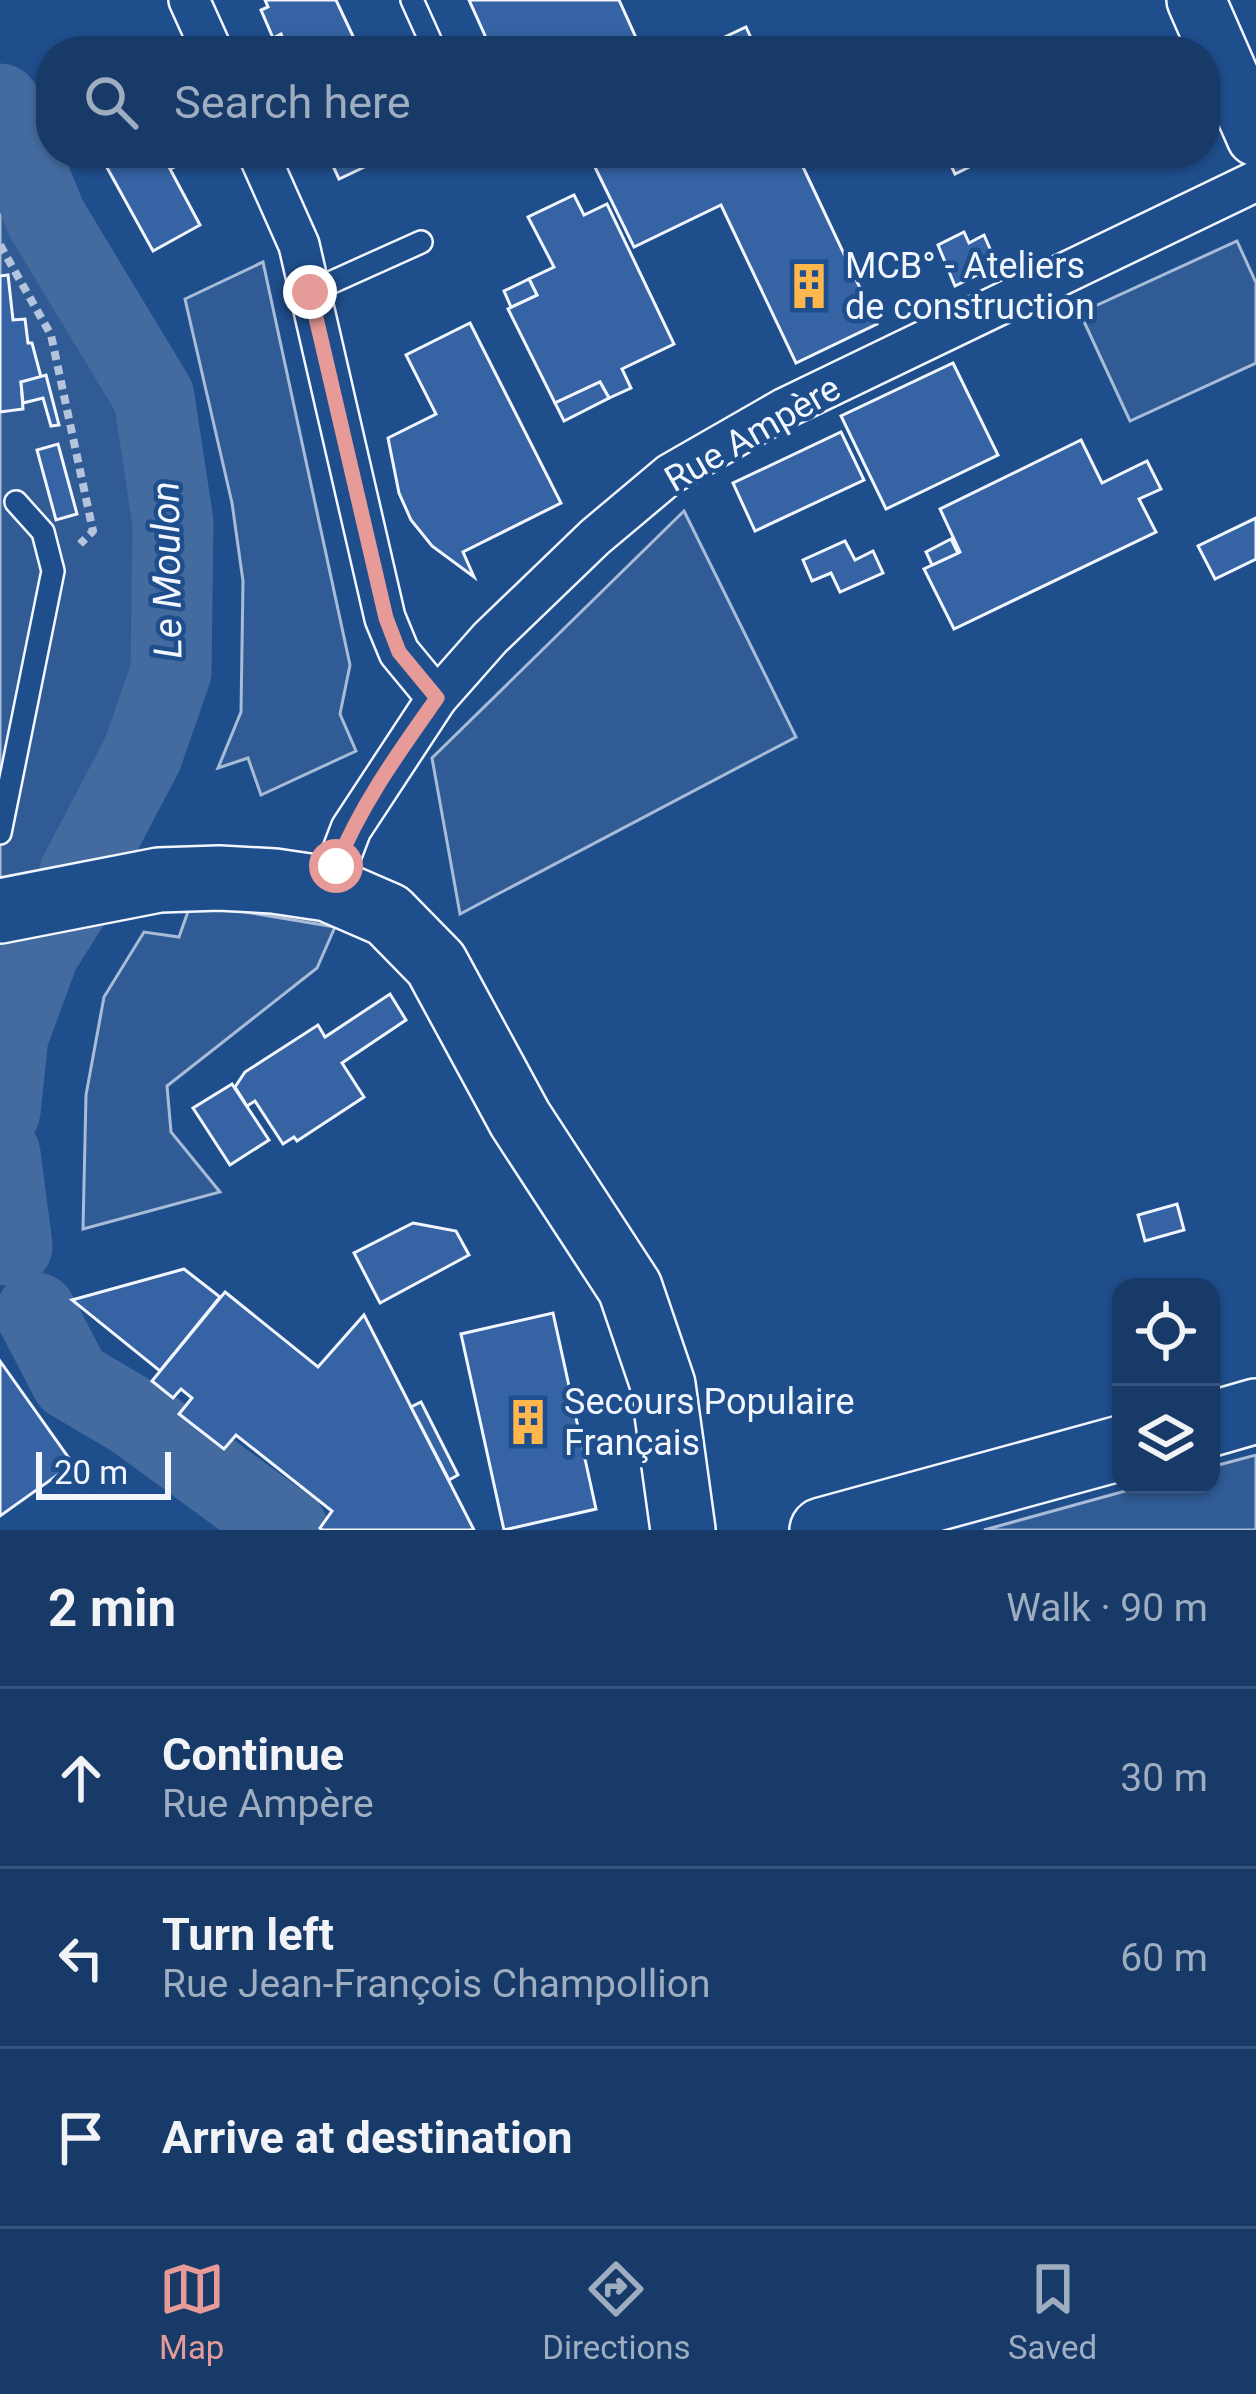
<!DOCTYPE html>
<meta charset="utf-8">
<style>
:root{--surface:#173a69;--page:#244571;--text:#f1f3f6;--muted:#9eadc0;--line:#36547d;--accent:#e69b98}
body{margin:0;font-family:Roboto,sans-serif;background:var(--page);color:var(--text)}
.controls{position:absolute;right:36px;bottom:36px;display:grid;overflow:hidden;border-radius:24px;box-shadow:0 3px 9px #0004}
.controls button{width:108px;height:108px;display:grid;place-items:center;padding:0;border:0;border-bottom:3px solid var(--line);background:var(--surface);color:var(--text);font:60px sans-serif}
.scale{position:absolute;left:36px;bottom:30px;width:135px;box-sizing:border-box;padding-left:12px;border:6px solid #f2f6ff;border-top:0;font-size:33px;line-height:42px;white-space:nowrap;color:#f2f6ff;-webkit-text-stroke:9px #1f4e8c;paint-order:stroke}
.stop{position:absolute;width:36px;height:36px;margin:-27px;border:9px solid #e69b98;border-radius:50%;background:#fff}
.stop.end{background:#e69b98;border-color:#fff;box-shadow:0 3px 12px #0008}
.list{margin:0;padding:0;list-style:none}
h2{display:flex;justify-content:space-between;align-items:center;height:156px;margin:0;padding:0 48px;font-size:51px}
h2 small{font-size:39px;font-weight:400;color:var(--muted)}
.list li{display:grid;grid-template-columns:78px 1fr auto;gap:36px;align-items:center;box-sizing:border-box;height:180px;padding:0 48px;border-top:3px solid var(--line)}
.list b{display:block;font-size:45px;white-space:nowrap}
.list p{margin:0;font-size:39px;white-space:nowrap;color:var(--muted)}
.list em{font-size:39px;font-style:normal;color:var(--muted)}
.icon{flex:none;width:66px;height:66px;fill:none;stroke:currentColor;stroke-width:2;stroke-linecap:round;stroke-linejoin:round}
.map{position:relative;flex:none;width:1256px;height:1530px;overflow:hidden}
.search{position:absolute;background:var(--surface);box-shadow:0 3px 9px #0004;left:36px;right:36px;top:36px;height:132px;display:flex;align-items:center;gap:30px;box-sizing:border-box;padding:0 42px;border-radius:48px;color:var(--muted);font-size:45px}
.sheet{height:696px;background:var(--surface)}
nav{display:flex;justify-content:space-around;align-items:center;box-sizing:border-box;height:168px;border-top:3px solid var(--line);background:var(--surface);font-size:33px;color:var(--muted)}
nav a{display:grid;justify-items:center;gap:6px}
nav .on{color:var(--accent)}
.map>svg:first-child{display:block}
.built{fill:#305b95;stroke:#a8bbd7;stroke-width:3}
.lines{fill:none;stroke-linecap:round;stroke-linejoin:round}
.river{stroke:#446ba0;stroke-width:81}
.building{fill:#3563a3;stroke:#f2f6ff;stroke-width:3}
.lane-casing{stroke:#f2f6ff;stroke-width:26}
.street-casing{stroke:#f2f6ff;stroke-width:44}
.secondary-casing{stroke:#f2f6ff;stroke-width:62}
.primary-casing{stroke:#f2f6ff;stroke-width:68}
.path{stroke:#b3c4dc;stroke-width:8;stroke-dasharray:9 6;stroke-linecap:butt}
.lane{stroke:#1f4e8c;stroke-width:21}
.street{stroke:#1f4e8c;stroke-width:39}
.secondary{stroke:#1f4e8c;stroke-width:57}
.primary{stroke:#1f4e8c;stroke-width:63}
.route{stroke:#e69b98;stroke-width:15}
.labels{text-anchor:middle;stroke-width:9;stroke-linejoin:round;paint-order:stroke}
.poi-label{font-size:36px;fill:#f2f6ff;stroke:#1f4e8c;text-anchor:start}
.street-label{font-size:36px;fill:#f2f6ff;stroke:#1f4e8c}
.water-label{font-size:39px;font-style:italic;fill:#f2f6ff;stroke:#1f4e8c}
</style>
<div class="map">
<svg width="1256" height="1530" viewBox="0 0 1256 1530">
<rect width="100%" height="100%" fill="#1f4e8c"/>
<!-- built -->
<g class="built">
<path d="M0,104L46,218L154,397L173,523L171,672L142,755L79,875L0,894Z"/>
<path d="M1237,241L1256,283V363L1130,421L1080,313Z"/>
<path d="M263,262L350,665L340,714L356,751L261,795L248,758L218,768L241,712L243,581L232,503L185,299Z"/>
<path d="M684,511L796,737L460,914L432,758Z"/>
<path d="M191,903L335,927L317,968L167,1086L171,1132L220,1192L83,1229L86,1095L104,997L144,932L179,937Z"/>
<path d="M1256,1455V1530H984L1147,1485H1211V1467Z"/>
</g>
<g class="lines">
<!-- river -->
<g class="river">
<path d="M0,104L46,218L154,397L173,523L171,672L142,755L79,875L74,896L39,952L8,1036L0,1111"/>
<path d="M0,1154L12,1246"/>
<path d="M36,1313L71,1380L137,1419L288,1530"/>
</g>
</g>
<!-- building -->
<g class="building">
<path d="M265,0H336L360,51H289L281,34L273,38L261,10L268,7Z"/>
<path d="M469,0H619L642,51H492Z"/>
<path d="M746,27L757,51H695Z"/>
<path d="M99,153H174L179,165L170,169L200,225L153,251Z"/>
<path d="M327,153H394L339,179Z"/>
<path d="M588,153H806L811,164L803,167L877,324L796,363L721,205L634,247Z"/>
<path d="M945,153H998L955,174Z"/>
<path d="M574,195L584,215L607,204L674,344L622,369L631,388L609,398L600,382L555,403L508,309L537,295L529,279L554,267L528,217Z"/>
<path d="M964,232L969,243L984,235L997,265L955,286L938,245Z"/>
<path d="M8,275L13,320L25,319L28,343H32L41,377L21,382L23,409L0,412V276Z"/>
<path d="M529,279L537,295L511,307L504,291Z"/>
<path d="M470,323L561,503L463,552L474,577L432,546L411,520L399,493L388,438L436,414L406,355Z"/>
<path d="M953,363L998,455L886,509L841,416Z"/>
<path d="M46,375L59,425L51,426L43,398L23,403L21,382Z"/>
<path d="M600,382L609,398L564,421L555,403Z"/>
<path d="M841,432L864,480L755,531L733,483Z"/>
<path d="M1081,440L1102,483L1147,461L1161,489L1139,499L1156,532L954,629L924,569L960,552L940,509Z"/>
<path d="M58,444L77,514L56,520L37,450Z"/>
<path d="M1256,518V559L1215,579L1198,546Z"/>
<path d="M951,539L958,553L932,565L926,552Z"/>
<path d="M845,541L855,560L873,551L883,573L840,592L831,573L812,581L803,560Z"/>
<path d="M390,994L406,1020L342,1063L364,1097L297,1141L294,1137L283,1144L255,1101L247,1106L235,1087L245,1072L318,1025L325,1037Z"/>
<path d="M232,1084L269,1140L230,1165L193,1108Z"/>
<path d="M1177,1204L1184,1230L1145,1241L1138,1215Z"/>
<path d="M413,1223L456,1231L469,1255L380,1303L354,1253Z"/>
<path d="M184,1269L220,1297L160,1371L72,1300Z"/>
<path d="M225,1292L318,1367L364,1315L474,1530H322L320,1528L332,1511L236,1435L224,1449L179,1414L192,1398L181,1389L173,1398L152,1381Z"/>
<path d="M553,1313L596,1509L504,1530L461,1334Z"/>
<path d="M0,1361L73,1464L0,1516Z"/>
<path d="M421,1402L458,1475L449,1480L411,1407Z"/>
</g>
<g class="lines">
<defs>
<g id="lane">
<path d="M412,0L435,51"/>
<path d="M310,292L421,242"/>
<path d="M0,833L53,571L43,532L16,502"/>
</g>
<g id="street">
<path d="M189,0L212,51"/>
<path d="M258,153L299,245L385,618L399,652L437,698"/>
<path d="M328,889L351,829L437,698L490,638L595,537L670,474L785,408L1256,181"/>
</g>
<path id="secondary" d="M1196,0L1256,137"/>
<g id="primary">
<path d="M0,911L159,880L219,878L274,881L328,889L388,915L436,964L520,1119L630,1288L663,1385L683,1530"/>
<path d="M1211,1424L1256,1411"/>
<path d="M822,1530L1121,1448"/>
</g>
</defs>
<!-- lane casing -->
<use href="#lane" class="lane-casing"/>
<!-- street casing -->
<use href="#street" class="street-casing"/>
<!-- secondary casing -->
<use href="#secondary" class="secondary-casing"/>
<!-- primary casing -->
<use href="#primary" class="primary-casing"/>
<!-- path -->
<path class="path" d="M0,245L51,335L93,531L80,544"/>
<!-- lane -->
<use href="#lane" class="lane"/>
<!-- street -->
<use href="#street" class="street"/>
<!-- secondary -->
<use href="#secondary" class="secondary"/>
<!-- primary -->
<use href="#primary" class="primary"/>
</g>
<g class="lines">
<!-- route -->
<path class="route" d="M310,292L386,618L399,652L437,698C399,752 361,804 336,866"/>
</g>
<!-- icons -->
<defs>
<symbol id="building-bare" viewBox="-9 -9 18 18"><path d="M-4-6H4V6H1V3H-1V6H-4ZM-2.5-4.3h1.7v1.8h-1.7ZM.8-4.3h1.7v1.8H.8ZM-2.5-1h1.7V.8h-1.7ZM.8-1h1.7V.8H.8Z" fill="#ffb74d" stroke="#1f4e8c" stroke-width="2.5" paint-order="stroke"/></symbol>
</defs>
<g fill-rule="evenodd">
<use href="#building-bare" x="776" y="253" width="66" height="66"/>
<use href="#building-bare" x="495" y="1389" width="66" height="66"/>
</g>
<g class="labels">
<!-- poi labels -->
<g class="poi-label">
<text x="845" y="278">MCB° - Ateliers<tspan x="845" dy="41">de construction</tspan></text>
<text x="564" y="1414">Secours Populaire<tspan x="564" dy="41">Français</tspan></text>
</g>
<!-- street labels -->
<g class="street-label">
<text transform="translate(752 433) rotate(-30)" y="13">Rue Ampère</text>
</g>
<!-- water labels -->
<g class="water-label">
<text transform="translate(166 570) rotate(-91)" y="14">Le Moulon</text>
</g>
</g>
</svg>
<div class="controls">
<button><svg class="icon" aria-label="locate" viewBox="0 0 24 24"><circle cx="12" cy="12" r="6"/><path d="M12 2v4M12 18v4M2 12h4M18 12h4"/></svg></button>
<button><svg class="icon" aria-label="layers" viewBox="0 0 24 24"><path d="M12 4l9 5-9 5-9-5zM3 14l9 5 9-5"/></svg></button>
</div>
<div class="scale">20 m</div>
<div class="stop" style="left:336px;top:866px"></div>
<div class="stop end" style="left:310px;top:292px"></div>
<div class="search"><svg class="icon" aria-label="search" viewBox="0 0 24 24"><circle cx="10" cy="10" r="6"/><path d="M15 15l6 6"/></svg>Search here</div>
</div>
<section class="sheet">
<h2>2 min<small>Walk · 90 m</small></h2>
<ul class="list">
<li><svg class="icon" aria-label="ahead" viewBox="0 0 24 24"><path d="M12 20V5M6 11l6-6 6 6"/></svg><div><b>Continue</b><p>Rue Ampère</p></div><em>30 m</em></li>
<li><svg class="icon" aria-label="left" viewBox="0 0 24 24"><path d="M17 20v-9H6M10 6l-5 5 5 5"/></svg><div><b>Turn left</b><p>Rue Jean-François Champollion</p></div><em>60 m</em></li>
<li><svg class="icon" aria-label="arrive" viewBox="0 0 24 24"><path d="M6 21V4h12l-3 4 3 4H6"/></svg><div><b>Arrive at destination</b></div></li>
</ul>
</section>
<nav>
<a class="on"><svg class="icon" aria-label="map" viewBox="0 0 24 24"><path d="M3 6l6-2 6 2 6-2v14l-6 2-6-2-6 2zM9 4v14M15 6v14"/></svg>Map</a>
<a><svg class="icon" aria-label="directions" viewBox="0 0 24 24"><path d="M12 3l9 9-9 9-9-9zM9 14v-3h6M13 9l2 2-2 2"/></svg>Directions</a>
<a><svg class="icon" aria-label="saved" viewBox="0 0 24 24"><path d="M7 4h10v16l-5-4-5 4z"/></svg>Saved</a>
</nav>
